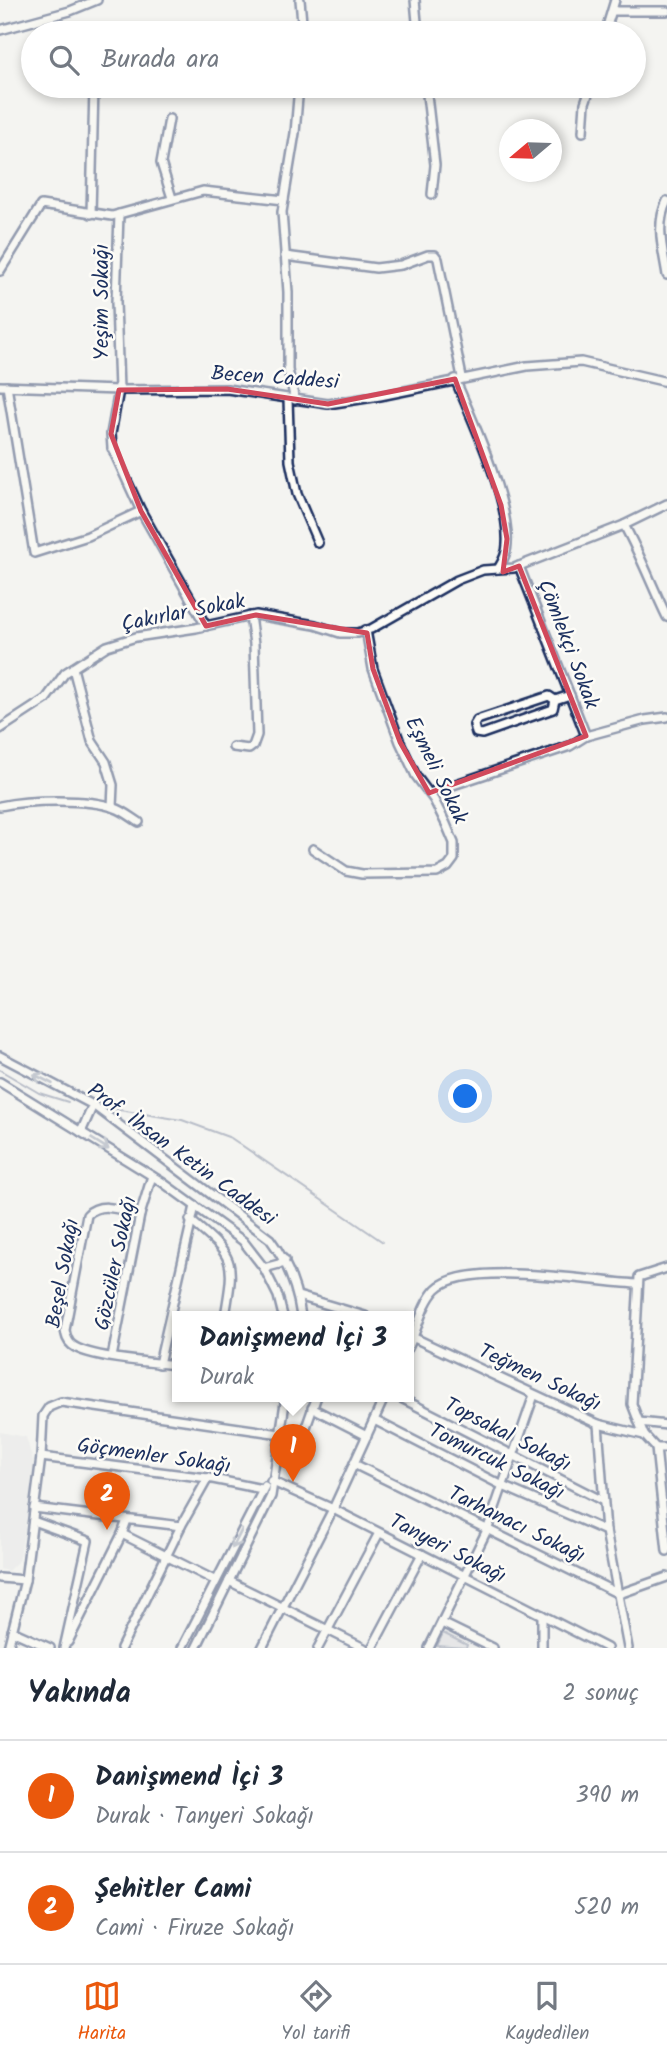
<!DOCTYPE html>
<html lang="tr">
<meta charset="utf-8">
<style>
:root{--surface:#fff;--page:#f2f2f3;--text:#1f2937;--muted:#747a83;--line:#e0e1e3;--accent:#ea580c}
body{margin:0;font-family:Kalam,sans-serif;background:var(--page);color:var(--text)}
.compass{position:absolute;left:499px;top:119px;width:63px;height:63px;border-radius:50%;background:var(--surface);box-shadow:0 4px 10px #0003;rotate:251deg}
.you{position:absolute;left:466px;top:1097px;width:24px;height:24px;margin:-18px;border:5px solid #fff;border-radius:50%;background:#1a73e8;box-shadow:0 0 0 10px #1a73e833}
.badge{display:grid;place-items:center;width:46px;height:46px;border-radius:50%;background:var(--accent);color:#fff;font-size:23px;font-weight:700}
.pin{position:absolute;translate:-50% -58px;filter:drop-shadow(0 2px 4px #0008)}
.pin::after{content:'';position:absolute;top:37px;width:24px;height:21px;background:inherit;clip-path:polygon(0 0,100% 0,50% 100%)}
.popup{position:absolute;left:172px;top:1311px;width:242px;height:91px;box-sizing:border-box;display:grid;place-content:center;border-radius:0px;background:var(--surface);filter:drop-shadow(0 2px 5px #0005);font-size:23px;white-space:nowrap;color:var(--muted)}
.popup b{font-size:26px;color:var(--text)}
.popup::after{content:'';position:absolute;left:50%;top:100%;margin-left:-14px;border:14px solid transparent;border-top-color:var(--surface)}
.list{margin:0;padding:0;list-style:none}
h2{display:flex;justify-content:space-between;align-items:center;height:91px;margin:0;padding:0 28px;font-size:30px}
h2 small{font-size:23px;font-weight:400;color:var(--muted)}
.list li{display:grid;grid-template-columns:46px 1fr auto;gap:21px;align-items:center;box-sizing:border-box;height:112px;padding:0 28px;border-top:2px solid var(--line)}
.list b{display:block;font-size:26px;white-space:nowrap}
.list p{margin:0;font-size:23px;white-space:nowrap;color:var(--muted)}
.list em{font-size:23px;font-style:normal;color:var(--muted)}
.icon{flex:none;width:38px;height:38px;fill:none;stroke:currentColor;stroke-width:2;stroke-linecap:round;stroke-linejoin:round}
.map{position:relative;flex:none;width:667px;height:1648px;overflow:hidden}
.search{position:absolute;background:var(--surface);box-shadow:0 4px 10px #0003;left:21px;right:21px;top:21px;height:77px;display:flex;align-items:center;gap:18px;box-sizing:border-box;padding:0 24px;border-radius:38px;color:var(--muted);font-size:26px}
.sheet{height:315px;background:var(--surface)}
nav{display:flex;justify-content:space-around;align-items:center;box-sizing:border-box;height:98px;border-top:2px solid var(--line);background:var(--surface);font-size:19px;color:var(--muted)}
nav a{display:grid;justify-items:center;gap:4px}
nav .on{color:var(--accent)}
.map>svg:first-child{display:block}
.built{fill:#e4e5e6}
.garden{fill:#d4d6db;stroke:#78829c;stroke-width:2}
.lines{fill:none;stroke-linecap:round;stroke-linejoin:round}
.stream{stroke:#717c98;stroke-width:2}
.minor-casing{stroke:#1b2f5e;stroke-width:12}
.minor{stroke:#fdfcf7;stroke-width:7}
.oneway{stroke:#8c96aa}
.marked{fill:none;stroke:#d1495b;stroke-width:5;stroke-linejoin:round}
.labels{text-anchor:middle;stroke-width:5;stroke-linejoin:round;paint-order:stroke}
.street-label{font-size:21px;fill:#1b2f5e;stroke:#fdfcf7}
</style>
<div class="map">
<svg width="667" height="1648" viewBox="0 0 667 1648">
<rect width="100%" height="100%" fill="#f4f4f1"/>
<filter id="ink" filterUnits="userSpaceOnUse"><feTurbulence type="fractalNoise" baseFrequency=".0143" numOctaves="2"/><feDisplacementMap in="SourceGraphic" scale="14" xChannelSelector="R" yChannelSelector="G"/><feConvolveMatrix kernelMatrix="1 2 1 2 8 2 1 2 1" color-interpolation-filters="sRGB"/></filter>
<g filter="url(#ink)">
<!-- built -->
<g class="built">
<path d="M0,1432L26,1437L36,1471L19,1560L8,1571L0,1569Z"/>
<path d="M443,1628L484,1648H433Z"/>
</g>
<!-- garden -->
<path class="garden" d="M443,1633L467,1645L466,1648L437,1646Z"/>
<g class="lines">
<!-- stream -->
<g class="stream">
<path d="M0,1070L39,1093L68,1102"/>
<path d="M113,1109L182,1120L231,1138L383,1242"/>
</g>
<defs>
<g id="minor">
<path d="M300,0L303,33"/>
<path d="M415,0L418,33"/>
<path d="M613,11H667"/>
<path d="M0,30L70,11L97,0"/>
<path d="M605,33L615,0"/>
<path d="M426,86L435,165L432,194"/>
<path d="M299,89L320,86"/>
<path d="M169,119L161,163L172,198"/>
<path d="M583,132L585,103L591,86"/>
<path d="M667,201C655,225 663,249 667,275"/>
<path d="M91,214L94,86"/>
<path d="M285,256L376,268L401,265L428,255H435L438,259L462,377"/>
<path d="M0,271L41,205L112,216L203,191L284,200"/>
<path d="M455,379C472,419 510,501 507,544C507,553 503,561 498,569"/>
<path d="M0,386L119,390L227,389L328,404L380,396L527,366L581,362L667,382"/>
<path d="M7,386L34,553L88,536L141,511L112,448L111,434L119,390L116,302L119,214"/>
<path d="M288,399L290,461L297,494L318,543"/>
<path d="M295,400L288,370V292L282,212L295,133L299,86"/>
<path d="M141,511L206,626"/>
<path d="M624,525C640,554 652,586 667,617"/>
<path d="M519,566L586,736"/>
<path d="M73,668L92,741L106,762L113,785L112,807"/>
<path d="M555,700L553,709L482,734L476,733L474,725L477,720L549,696L555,700L570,695"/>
<path d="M0,729L46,699L65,673L82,662L107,646L136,637L196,628L256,615L315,625L340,633H358L371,629L457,580L483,570L514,568L624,525L667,504"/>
<path d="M233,747L249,749L253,746L257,735L254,644L250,616"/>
<path d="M429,793L570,746L586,736L645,720L667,717"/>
<path d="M0,806C27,800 89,798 115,808C124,811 131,817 139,822"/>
<path d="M313,849L346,871L362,874L437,873L448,867L454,859V843L446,824L434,800L416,776L400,742L373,669L366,630"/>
<path d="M0,1056L93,1105L270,1239C288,1263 297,1287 301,1316"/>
<path d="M0,1082L162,1182L243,1241L264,1268L278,1296L283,1316"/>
<path d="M81,1132L93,1105"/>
<path d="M140,1215C123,1211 101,1200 87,1215L65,1330C66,1336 67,1341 72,1345C88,1358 155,1363 177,1365"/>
<path d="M190,1220C235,1258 235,1258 225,1316"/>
<path d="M264,1268L279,1264L285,1260"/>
<path d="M298,1296L365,1316"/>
<path d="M408,1335L598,1424L644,1435L656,1448"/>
<path d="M408,1348C418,1330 421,1305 436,1289C465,1259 595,1282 638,1284"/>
<path d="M112,1357L140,1215L152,1176"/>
<path d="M159,1364L195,1206"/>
<path d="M397,1396L603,1501"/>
<path d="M312,1408L367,1436"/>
<path d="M374,1420L503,1486L606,1531"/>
<path d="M639,1422L667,1425"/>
<path d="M598,1424L606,1531L628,1648"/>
<path d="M644,1435L632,1404L639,1277L667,1268"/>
<path d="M656,1448L667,1551"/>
<path d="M656,1448H667"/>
<path d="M298,1450L317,1396"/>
<path d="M41,1457L208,1478L262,1489"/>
<path d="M354,1464L619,1594L667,1577"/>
<path d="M271,1481L333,1509L607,1648"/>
<path d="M34,1508L181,1526"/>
<path d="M33,1521L88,1541L64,1648"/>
<path d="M122,1534L216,1581"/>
<path d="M0,1578L25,1580"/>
<path d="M229,1581L364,1648"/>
<path d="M542,1615V1648"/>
<path d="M442,1623L493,1648"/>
<path d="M12,1631L50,1648"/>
<path d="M68,1642L122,1534L127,1520"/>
<path d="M8,1648L25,1580L41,1457L43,1416L49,1407L61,1402L280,1434"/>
<path d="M121,1648L181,1526L208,1478"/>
<path d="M182,1648L265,1486"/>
<path d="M196,1648L271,1496L286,1396"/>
<path d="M262,1648L333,1509L385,1396"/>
<path d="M318,1648L379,1533"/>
<path d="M372,1648L422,1554"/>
<path d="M429,1648L488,1528L534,1395"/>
</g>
</defs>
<!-- minor casing -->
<use href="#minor" class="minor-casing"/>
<!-- minor -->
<use href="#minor" class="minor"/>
</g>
<!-- one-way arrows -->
<defs><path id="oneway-shaft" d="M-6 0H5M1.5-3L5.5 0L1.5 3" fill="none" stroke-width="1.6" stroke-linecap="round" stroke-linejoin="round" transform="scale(1.75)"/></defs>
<g class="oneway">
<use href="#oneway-shaft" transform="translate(43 1079) rotate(-153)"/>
<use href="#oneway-shaft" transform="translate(100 1144) rotate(32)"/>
<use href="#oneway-shaft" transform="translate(237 1539) rotate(117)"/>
</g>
</g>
<!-- marked area -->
<path d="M0 0H667V1648H0ZM455,379L501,505L507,539L503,572L519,566L586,736L429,793L400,742L373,669L367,633L256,615L206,626L141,511L111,434L119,390L227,389L328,404Z" fill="#f4f4f1" fill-opacity=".55" fill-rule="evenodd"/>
<path class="marked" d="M455,379L501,505L507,539L503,572L519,566L586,736L429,793L400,742L373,669L367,633L256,615L206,626L141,511L111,434L119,390L227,389L328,404Z"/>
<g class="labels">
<!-- street labels -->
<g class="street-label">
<text transform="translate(101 302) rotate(-90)" y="7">Yeşim Sokağı</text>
<text transform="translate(275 377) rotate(4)" y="7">Becen Caddesi</text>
<text transform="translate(183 612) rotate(-11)" y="7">Çakırlar Sokak</text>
<text transform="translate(569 644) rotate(69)" y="7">Çömlekçi Sokak</text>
<text transform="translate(437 770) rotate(64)" y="7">Eşmeli Sokak</text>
<text transform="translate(182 1154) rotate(36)" y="7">Prof. İhsan Ketin Caddesi</text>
<text transform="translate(115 1263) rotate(-78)" y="7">Gözcüler Sokağı</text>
<text transform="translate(62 1273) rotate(-80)" y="7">Beşel Sokağı</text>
<text transform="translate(540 1377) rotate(25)" y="7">Teğmen Sokağı</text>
<text transform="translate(508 1434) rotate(27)" y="7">Topsakal Sokağı</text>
<text transform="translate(154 1455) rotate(8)" y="7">Göçmenler Sokağı</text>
<text transform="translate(497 1461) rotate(26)" y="7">Tomurcuk Sokağı</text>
<text transform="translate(517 1524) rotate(26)" y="7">Tarhanacı Sokağı</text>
<text transform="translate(448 1548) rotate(27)" y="7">Tanyeri Sokağı</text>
</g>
</g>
</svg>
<svg class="compass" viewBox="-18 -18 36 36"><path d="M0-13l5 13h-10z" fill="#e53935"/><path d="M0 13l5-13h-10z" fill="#747a83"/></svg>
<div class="you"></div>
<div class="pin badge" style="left:293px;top:1482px">1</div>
<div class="popup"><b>Danişmend İçi 3</b>Durak</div>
<div class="pin badge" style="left:107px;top:1530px">2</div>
<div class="search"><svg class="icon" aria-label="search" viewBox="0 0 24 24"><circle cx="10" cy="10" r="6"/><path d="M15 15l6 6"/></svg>Burada ara</div>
</div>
<section class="sheet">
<h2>Yakında<small>2 sonuç</small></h2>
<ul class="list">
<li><span class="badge">1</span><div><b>Danişmend İçi 3</b><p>Durak · Tanyeri Sokağı</p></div><em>390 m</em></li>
<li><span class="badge">2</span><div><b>Şehitler Cami</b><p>Cami · Firuze Sokağı</p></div><em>520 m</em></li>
</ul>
</section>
<nav>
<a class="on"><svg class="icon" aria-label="map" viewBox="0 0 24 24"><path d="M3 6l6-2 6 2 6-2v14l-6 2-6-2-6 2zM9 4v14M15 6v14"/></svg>Harita</a>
<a><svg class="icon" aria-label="directions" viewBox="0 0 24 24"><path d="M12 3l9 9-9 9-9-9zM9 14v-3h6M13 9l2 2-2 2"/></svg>Yol tarifi</a>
<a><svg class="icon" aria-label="saved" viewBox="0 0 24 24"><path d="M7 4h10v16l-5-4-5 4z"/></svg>Kaydedilen</a>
</nav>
